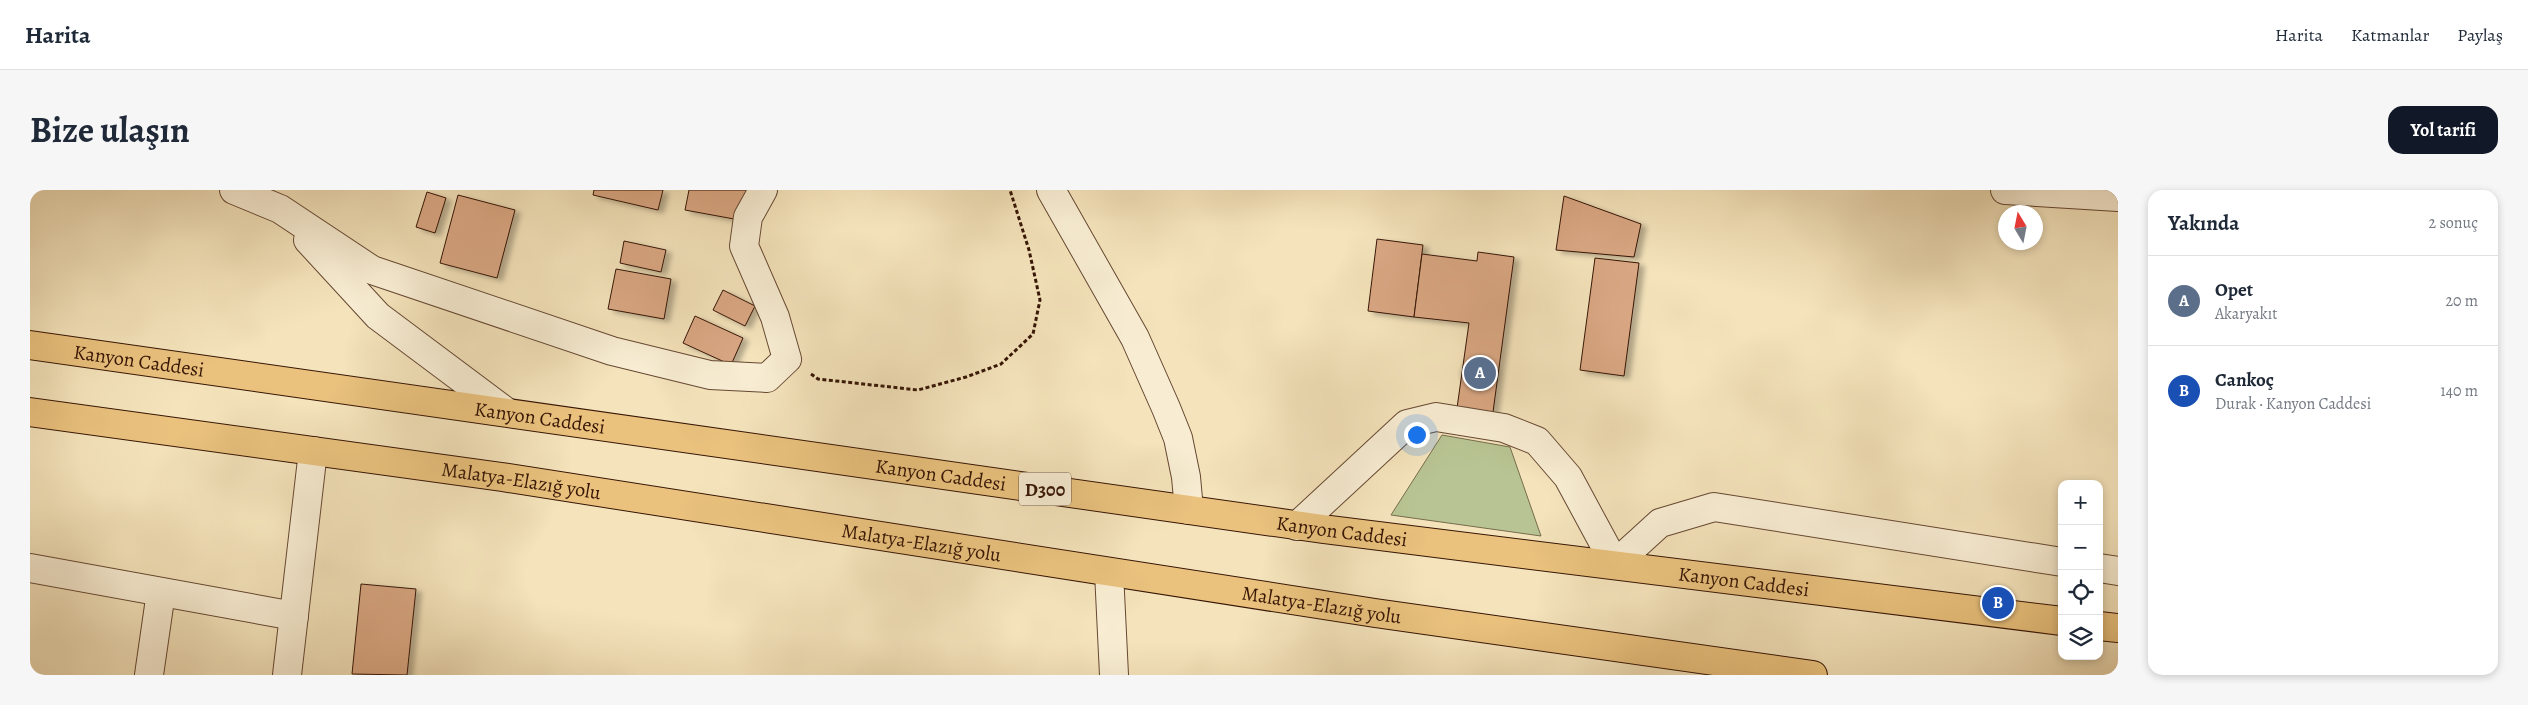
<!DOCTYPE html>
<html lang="tr">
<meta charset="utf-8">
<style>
:root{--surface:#fff;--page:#f6f6f7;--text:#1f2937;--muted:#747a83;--line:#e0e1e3;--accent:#111827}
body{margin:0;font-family:Alegreya,serif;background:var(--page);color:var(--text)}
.controls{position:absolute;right:15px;bottom:15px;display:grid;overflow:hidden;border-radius:10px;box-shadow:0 2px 8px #0003}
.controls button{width:45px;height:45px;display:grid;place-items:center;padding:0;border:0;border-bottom:1px solid var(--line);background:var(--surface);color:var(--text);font:25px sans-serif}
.compass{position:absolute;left:1968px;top:15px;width:45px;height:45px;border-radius:50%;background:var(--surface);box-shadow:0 2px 8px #0003;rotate:350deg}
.you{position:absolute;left:1386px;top:244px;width:18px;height:18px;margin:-12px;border:4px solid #fff;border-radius:50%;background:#1a73e8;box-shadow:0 0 0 8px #1a73e833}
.badge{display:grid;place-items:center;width:32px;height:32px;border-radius:50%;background:var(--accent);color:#fff;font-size:16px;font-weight:700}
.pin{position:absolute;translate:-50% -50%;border:2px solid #fff;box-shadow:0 1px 5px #0006}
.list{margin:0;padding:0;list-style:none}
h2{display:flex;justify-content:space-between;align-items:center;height:65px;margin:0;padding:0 20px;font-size:21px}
h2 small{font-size:16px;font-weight:400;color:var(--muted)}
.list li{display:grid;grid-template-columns:32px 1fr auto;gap:15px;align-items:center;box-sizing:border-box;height:90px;padding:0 20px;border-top:1px solid var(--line)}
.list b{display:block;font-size:19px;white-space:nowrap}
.list p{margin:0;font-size:16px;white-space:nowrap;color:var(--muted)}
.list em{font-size:16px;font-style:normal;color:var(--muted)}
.icon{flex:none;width:28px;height:28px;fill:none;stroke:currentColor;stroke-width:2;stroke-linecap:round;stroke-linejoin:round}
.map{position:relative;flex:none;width:2088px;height:485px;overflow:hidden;border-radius:15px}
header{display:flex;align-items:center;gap:30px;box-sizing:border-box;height:70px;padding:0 25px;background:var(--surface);border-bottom:1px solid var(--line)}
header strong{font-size:24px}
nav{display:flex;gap:28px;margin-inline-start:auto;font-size:18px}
.intro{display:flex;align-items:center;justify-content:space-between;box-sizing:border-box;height:120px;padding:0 30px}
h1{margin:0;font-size:35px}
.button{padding:12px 22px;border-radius:15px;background:var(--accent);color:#fff;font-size:18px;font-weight:700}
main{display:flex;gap:30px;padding:0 30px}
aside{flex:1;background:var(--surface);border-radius:15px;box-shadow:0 2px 8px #0003}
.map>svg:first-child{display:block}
.green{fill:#b8c493;stroke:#776c4c}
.building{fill:#d9a783;stroke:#361505;filter:url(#shadow)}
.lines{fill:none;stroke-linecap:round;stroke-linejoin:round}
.minor-casing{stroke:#664832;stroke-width:30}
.highway-casing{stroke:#361505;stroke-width:30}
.path{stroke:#361505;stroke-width:3;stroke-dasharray:4 2.5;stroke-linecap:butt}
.minor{stroke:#f8edd3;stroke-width:28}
.highway{stroke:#eac27e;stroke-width:28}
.labels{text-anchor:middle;stroke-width:4;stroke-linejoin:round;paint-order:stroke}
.shield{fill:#f8edd3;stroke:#705643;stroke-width:1}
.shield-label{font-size:19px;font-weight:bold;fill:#361505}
.street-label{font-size:20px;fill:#361505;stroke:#f8edd3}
</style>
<header>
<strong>Harita</strong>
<nav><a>Harita</a><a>Katmanlar</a><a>Paylaş</a></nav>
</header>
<div class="intro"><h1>Bize ulaşın</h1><a class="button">Yol tarifi</a></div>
<main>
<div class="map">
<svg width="2088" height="485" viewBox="0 0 2088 485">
<defs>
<filter id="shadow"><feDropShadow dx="5.5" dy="3" stdDeviation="2.5" flood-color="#0004"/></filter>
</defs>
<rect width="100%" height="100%" fill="#f4e3bb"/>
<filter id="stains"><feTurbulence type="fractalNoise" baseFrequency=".004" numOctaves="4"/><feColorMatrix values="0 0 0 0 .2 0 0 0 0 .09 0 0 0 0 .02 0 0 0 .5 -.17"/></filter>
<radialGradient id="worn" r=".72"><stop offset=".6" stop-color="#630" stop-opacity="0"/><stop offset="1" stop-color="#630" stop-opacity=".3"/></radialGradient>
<!-- green -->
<path class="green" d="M1412,245L1480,257L1511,346L1361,325Z"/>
<!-- building -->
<g class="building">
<path d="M564,0H633L628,20L563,5Z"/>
<path d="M659,0H721L715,31L655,20Z"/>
<path d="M397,2L416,8L405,43L386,37Z"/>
<path d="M428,5L485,20L467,88L410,73Z"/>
<path d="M1534,6L1611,34L1604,67L1526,60Z"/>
<path d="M1347,49L1393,55L1384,127L1338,121Z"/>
<path d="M594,51L636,60L631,82L590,73Z"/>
<path d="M1448,62L1484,67L1463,222L1427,218L1439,133L1384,127L1392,64L1447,71Z"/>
<path d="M1565,68L1609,73L1594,186L1550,180Z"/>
<path d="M586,79L641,89L634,129L578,119Z"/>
<path d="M693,100L725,116L715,136L683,120Z"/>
<path d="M665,126L713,148L701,175L653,153Z"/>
<path d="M331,394L386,399L377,485L322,484Z"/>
</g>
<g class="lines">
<defs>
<g id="minor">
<path d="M204,0L250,19L342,80L582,161L680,185L737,188L757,169L745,127L714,56L718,27L733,0"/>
<path d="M1021,0L1105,148L1136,218L1148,248L1156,287L1159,320"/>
<path d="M1975,0L2088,7"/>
<path d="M278,50L348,126L475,221"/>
<path d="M1267,336L1377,234L1406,227L1474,238L1507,251L1538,287L1585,374L1630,333L1684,317L2032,372"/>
<path d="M0,378L264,426"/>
<path d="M2069,378L2088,381"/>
<path d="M1079,382L1084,485"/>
<path d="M119,485L131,402"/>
<path d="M257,485L283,261"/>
</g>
<g id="highway">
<path id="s1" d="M0,155L1293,339L2032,431"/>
<path id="s2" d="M0,222L472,287L1345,423L1783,485"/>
<path d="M2069,436L2088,438"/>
</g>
</defs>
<!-- minor casing -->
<use href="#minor" class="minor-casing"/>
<!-- highway casing -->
<use href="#highway" class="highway-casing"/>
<!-- path -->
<path class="path" d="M781,184L788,189L888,200L936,187L971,174L1003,144L1010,110L999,60L980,0"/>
<!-- minor -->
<use href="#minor" class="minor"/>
<!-- highway -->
<use href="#highway" class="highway"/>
</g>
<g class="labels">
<!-- shield labels -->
<rect class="shield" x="989" y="282.5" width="52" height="33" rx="4"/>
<g class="shield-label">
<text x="1015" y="306">D300</text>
</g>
<!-- street labels -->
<g class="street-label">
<text dy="7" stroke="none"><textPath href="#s1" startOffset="110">Kanyon Caddesi</textPath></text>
<text dy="7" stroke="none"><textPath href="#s1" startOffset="515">Kanyon Caddesi</textPath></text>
<text dy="7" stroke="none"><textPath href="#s1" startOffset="920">Kanyon Caddesi</textPath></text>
<text dy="7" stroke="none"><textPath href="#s2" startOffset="496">Malatya-Elazığ yolu</textPath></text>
<text dy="7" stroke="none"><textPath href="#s1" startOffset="1325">Kanyon Caddesi</textPath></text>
<text dy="7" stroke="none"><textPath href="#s2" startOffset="901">Malatya-Elazığ yolu</textPath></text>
<text dy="7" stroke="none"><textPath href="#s1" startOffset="1730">Kanyon Caddesi</textPath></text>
<text dy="7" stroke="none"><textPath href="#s2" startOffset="1306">Malatya-Elazığ yolu</textPath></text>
</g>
</g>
<rect width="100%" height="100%" filter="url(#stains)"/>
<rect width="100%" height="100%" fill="url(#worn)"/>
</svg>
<div class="controls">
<button>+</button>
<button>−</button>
<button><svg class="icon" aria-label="locate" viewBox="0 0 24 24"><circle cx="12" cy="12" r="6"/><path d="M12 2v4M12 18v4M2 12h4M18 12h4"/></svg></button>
<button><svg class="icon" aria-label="layers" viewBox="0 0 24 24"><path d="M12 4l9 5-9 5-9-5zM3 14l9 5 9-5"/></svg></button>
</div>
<svg class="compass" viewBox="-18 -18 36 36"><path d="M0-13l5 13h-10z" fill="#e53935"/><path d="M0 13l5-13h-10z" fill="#747a83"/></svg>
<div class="you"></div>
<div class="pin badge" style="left:1450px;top:183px;background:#5c6f8a">A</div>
<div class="pin badge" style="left:1968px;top:413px;background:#1a4fb4">B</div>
</div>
<aside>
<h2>Yakında<small>2 sonuç</small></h2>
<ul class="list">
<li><span class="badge" style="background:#5c6f8a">A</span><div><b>Opet</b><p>Akaryakıt</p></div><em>20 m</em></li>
<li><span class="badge" style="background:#1a4fb4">B</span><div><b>Cankoç</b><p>Durak · Kanyon Caddesi</p></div><em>140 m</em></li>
</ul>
</aside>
</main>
